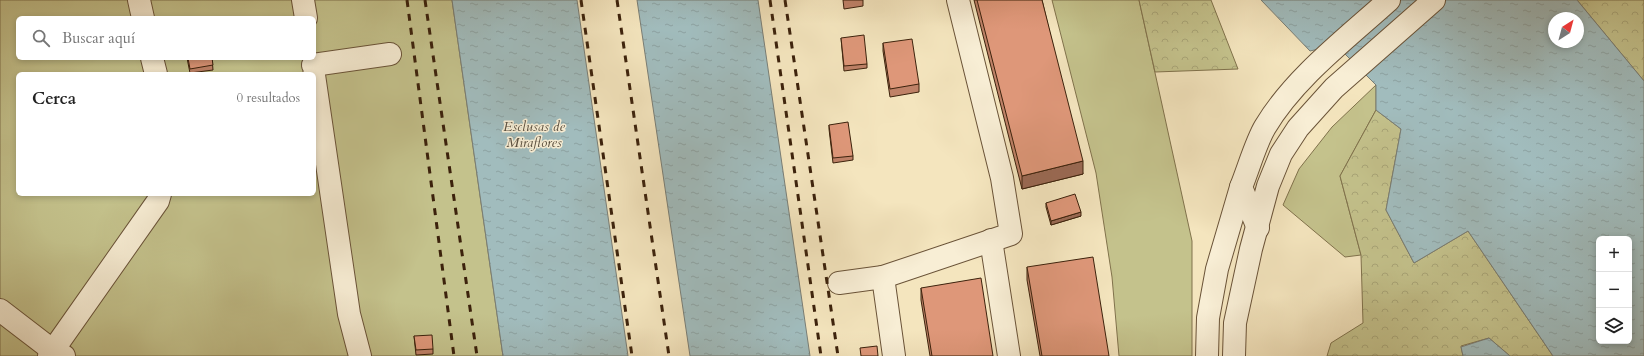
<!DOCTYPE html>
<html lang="es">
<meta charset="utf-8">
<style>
:root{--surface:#fff;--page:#f2f2f2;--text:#222;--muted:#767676;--line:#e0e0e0}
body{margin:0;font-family:Cardo,serif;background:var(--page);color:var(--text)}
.controls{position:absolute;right:12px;bottom:12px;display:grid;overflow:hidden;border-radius:6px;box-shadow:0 2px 6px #0003}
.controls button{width:36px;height:36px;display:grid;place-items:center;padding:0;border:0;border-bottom:1px solid var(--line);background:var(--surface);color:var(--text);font:20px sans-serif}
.compass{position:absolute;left:1548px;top:12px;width:36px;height:36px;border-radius:50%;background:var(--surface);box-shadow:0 2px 6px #0003;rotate:36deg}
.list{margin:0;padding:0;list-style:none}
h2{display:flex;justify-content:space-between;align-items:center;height:52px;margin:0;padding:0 16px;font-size:17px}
h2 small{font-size:13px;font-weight:400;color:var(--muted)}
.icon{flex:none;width:22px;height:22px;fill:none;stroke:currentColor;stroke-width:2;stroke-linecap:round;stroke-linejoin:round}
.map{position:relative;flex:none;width:1644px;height:356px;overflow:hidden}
.search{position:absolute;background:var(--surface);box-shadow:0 2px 6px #0003;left:16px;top:16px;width:300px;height:44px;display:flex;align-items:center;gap:10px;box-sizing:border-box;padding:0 14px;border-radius:6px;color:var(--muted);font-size:15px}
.panel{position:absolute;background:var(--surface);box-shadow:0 2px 6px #0003;left:16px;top:72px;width:300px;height:124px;border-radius:6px}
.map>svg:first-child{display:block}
.grass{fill:#c4c28c;stroke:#80724c;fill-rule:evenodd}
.forest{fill:url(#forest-crowns);stroke:#80724c}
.water{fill:url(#water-ripples);stroke:#797e76;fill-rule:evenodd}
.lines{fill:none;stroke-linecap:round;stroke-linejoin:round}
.minor-casing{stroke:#6a5338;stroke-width:24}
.minor{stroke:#f8eed5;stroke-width:22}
.rail{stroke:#3c220c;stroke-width:3;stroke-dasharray:7 7;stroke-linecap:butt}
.wall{fill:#bf8268;stroke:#3c220c}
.shaded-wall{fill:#9b6a55;stroke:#3c220c}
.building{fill:#de9779;stroke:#3c220c}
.labels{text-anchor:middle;stroke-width:3;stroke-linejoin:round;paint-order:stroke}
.water-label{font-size:14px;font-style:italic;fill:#5a5041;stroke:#f8eed5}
</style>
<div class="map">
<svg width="1644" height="356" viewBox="0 0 1644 356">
<defs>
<pattern id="forest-crowns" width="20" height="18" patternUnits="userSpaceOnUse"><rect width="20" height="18" fill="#c4c28c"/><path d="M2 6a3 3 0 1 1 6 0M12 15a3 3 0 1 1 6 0" fill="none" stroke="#a9a678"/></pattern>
<pattern id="water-ripples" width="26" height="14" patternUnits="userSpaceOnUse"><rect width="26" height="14" fill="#a1bcbd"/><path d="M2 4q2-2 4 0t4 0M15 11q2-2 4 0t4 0" fill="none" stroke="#8ca1a1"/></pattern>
</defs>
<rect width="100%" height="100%" fill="#f4e5be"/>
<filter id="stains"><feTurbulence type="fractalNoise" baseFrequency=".005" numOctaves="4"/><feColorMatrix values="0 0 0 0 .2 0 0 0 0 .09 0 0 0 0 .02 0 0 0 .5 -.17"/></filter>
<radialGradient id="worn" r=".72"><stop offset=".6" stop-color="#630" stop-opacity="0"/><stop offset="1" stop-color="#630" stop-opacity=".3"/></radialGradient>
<!-- grass -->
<g class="grass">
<path d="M0,0H452L503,356H0ZM18,18H314V58H18ZM18,74H314V194H18Z"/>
<path d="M1052,0H1139L1192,241V356H1119L1112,277L1096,173Z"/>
<path d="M1376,85V110L1340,176L1361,255L1345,257L1283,205L1299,169L1332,127Z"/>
</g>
<!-- forest -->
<g class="forest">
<path d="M1139,0H1211L1238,69L1155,72Z"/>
<path d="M1577,0H1644V81Z"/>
<path d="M1376,110L1401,129L1386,210L1414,263L1468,231L1553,356H1510L1489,338L1461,346L1463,356H1327L1331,343L1363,323L1361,255L1340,176Z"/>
</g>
<!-- water -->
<g class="water">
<path d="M452,0H577L628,356H503Z"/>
<path d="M637,0H758L810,356H690Z"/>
<path d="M1261,0H1577L1644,81V356H1553L1468,231L1414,263L1386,210L1401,129L1376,110V85L1336,45L1310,51ZM1554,18H1578V42H1554ZM1599,239H1629V341H1599Z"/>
<path d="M1489,338L1510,356H1463L1461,347Z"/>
</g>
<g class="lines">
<defs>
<g id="minor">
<path d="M139,0L143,18"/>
<path d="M303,0L306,18"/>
<path d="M152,58L156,74"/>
<path d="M313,65L390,54"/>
<path d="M314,75L349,314L360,356"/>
<path d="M1258,228L1241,187C1248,170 1256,142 1265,127C1294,78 1347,38 1389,0"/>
<path d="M991,240L1009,356"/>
<path d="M883,277L894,356"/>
<path d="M839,283L883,277L1011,234L1002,178L958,0"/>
<path d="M0,310L52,350L64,356"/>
<path d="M49,356L158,201L160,194"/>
<path d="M1207,356L1208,318L1217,269L1241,187"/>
<path d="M1234,356L1235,323L1251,249L1268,186L1281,154L1298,128L1334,88L1434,0"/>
</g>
</defs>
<!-- minor casing -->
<use href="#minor" class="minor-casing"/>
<!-- minor -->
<use href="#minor" class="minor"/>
<!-- rail -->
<g class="rail">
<path d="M407,0L454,356"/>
<path d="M425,0L477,356"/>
<path d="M581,0L632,356"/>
<path d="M617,0L669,356"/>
<path d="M770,0L821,356"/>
<path d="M785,0L838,356"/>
</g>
</g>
<!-- wall -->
<g class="wall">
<path d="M843,0H863V6L844,9Z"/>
<path d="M974,0H1042L1083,174L1022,189Z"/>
<path d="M841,38L867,64V68L844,71Z"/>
<path d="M883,43L919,84V92L890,97L883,51Z"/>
<path d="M187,58H212L213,70L190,73Z"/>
<path d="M829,125L853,156V160L833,163L829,129Z"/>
<path d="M1046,203L1081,216L1051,225L1046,207Z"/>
<path d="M1027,267L1109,356H1040L1027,280Z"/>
<path d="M921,288L993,356H930L921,300Z"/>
<path d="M414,336L433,349V354L416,355Z"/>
</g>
<!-- shaded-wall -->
<g class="shaded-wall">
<path d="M1083,161V174L1022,189V176Z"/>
<path d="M1081,212V216L1051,225V221Z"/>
</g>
<!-- building -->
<g class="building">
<path d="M977,0H1042L1083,161L1022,176Z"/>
<path d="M864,35L867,64L844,66L841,38Z"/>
<path d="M912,39L919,84L890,89L883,43Z"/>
<path d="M188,58H212L213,65L190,69Z"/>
<path d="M848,122L853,156L833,158L829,125Z"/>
<path d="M1075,194L1081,212L1051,221L1046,203Z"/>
<path d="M1093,257L1109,356H1042L1027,267Z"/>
<path d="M981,278L993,356H932L921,288Z"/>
<path d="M432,335L433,349L416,350L414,336Z"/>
<path d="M877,346L878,356H861L860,348Z"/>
</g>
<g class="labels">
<!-- water labels -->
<g class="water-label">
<text x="534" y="131">Esclusas de<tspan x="534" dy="16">Miraflores</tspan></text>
</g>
</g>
<rect width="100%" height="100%" filter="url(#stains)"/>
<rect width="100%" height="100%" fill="url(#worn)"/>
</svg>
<div class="controls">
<button>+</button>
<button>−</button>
<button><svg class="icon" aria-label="layers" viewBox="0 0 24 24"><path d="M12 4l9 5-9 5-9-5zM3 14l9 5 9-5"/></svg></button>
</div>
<svg class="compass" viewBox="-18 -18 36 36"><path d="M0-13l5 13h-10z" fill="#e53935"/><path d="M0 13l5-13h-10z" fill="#767676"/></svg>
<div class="search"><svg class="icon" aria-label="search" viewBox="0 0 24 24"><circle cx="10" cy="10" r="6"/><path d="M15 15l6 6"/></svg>Buscar aquí</div>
<section class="panel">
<h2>Cerca<small>0 resultados</small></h2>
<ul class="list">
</ul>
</section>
</div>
